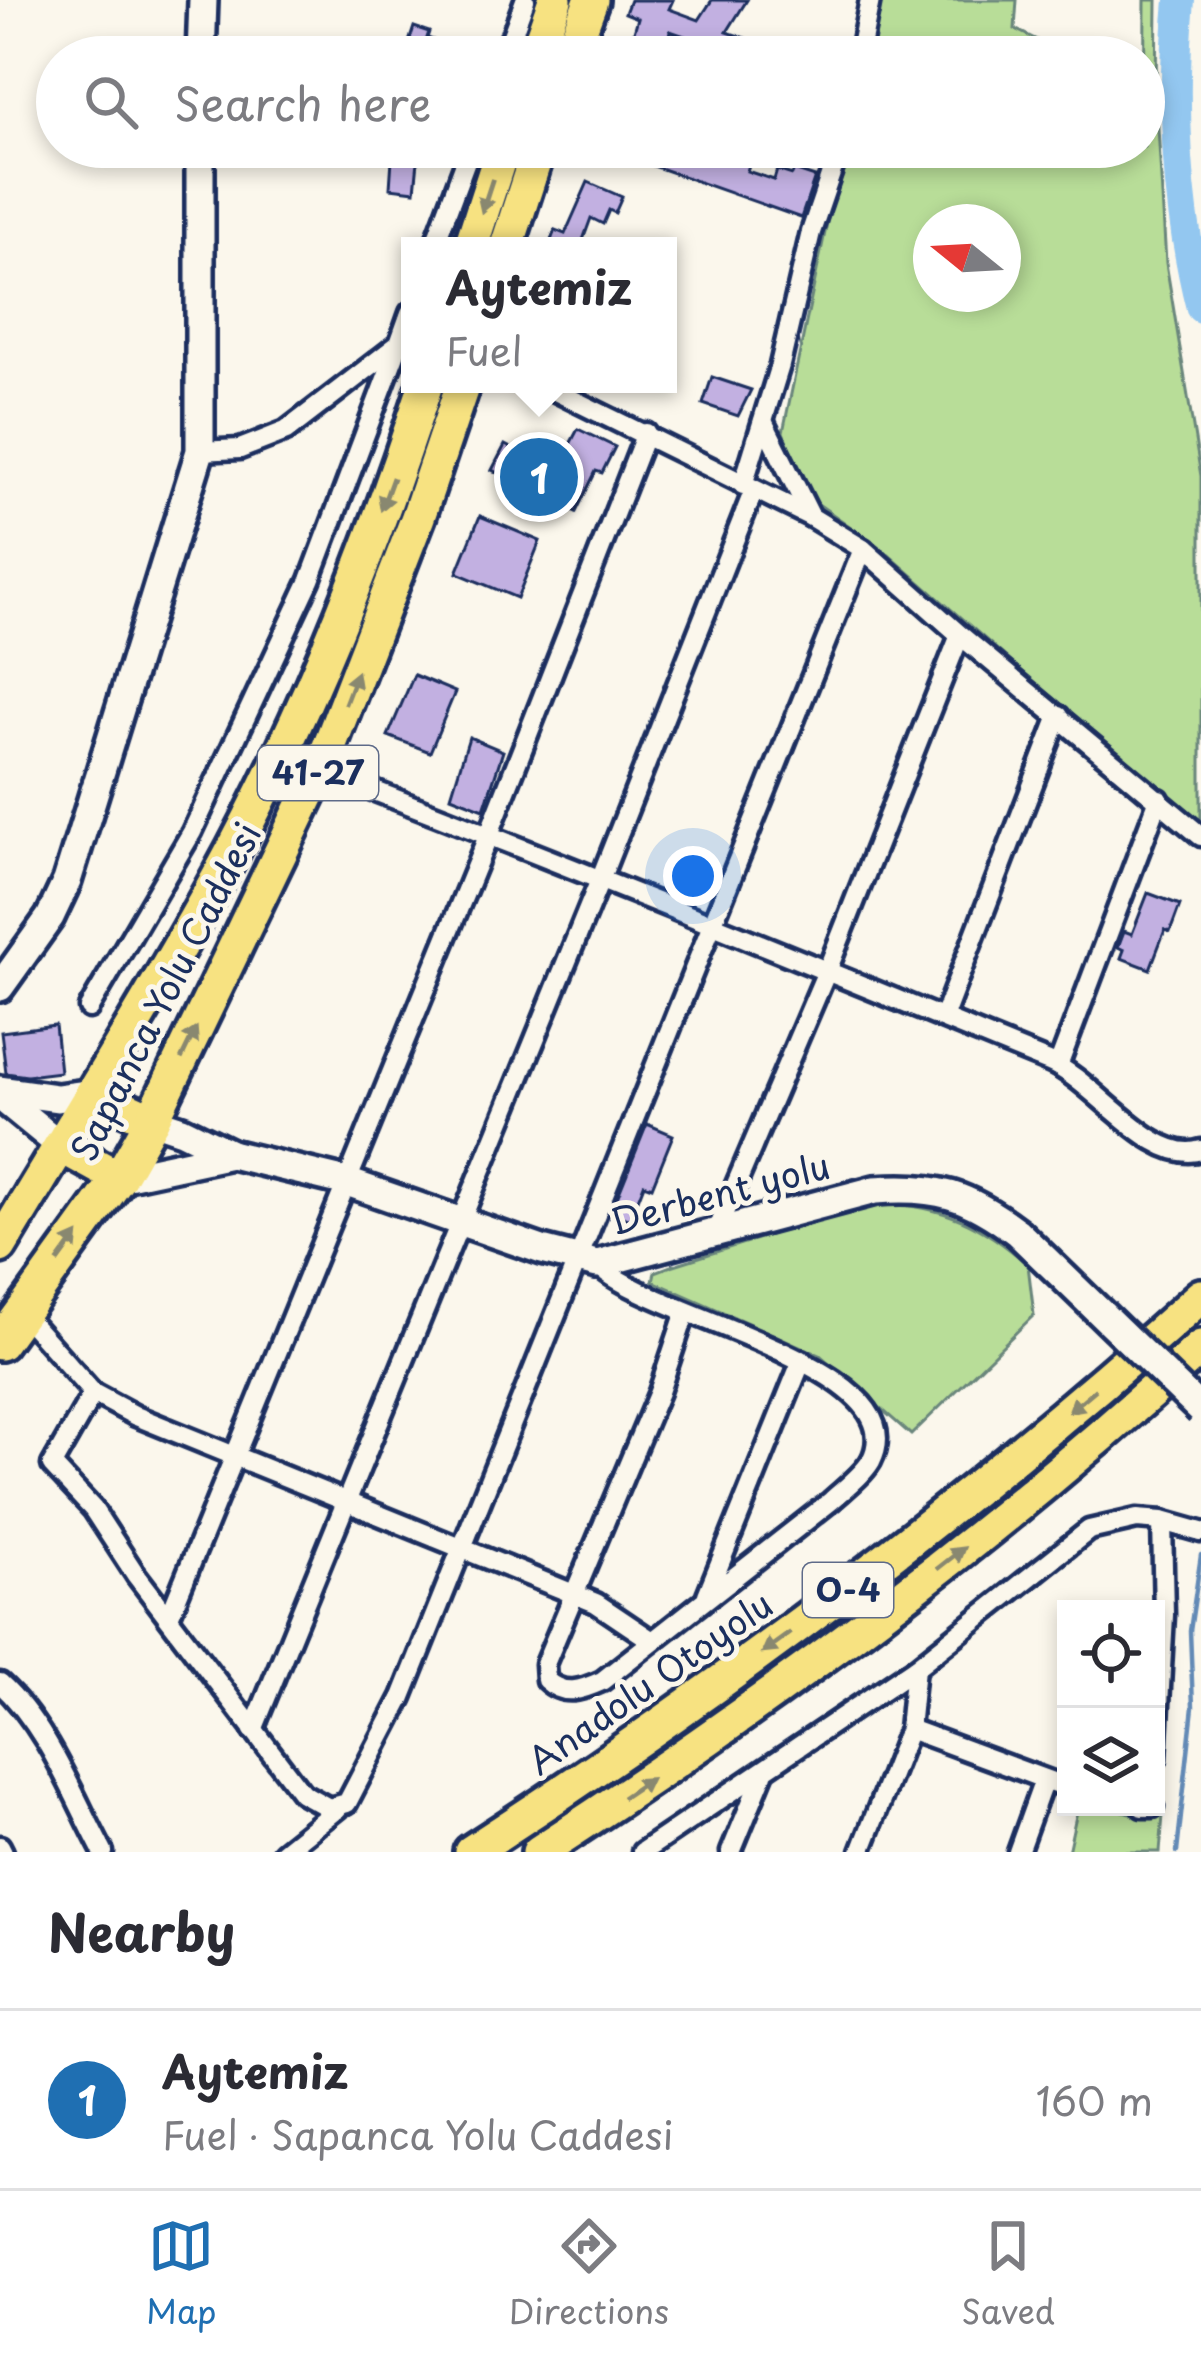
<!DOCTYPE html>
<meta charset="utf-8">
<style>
:root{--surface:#fff;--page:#f7f7f7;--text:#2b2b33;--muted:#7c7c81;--line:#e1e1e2;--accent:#1f6fb2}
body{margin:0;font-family:"Playpen Sans",sans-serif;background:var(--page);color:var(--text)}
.controls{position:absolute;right:36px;bottom:36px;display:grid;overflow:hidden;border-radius:0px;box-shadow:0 6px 18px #0003}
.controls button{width:108px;height:108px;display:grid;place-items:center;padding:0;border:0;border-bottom:3px solid var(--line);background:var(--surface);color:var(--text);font:60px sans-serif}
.compass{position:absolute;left:913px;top:204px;width:108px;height:108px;border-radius:50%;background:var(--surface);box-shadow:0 6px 18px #0003;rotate:288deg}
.you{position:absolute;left:693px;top:876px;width:42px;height:42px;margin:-30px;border:9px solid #fff;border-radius:50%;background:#1a73e8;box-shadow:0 0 0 18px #1a73e833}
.badge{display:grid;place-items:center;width:78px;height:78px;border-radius:50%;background:var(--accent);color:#fff;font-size:39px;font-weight:700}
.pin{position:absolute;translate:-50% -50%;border:6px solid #fff;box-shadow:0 3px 12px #0006}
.popup{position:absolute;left:401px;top:237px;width:276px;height:156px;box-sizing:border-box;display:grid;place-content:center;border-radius:0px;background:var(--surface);filter:drop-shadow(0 3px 9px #0005);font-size:39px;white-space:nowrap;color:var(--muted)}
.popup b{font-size:45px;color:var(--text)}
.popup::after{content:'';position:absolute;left:50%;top:100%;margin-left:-24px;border:24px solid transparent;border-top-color:var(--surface)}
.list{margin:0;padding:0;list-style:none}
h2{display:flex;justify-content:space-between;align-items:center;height:156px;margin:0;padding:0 48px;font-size:51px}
h2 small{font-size:39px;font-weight:400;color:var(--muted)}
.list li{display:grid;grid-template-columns:78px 1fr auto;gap:36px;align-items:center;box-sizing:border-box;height:180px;padding:0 48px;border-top:3px solid var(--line)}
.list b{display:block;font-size:45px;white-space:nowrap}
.list p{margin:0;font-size:39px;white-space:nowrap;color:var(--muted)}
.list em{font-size:39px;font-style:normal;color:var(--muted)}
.icon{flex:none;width:66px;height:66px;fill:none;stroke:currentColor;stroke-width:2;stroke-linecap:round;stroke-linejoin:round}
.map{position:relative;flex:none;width:1201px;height:1852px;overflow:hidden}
.search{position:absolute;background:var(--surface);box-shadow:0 6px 18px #0003;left:36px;right:36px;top:36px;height:132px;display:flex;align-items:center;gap:30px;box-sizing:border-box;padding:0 42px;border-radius:66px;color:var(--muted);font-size:45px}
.sheet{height:336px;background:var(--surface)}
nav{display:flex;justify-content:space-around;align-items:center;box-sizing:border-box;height:168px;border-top:3px solid var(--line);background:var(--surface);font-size:33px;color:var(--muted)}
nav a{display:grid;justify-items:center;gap:6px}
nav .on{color:var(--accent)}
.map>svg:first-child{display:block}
.green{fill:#b8dd98;stroke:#6a867b;stroke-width:3;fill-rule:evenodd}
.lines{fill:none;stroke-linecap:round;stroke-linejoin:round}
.stream{stroke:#638ab6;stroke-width:4.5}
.river{stroke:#93c7f0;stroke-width:30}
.building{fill:#c2b0e1;stroke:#1b2f5e;stroke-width:3}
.street-casing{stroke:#1b2f5e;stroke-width:27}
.secondary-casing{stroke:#1b2f5e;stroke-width:36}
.highway-casing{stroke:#1b2f5e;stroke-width:42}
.street{stroke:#fbf7ec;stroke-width:18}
.secondary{stroke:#fbf7ec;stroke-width:27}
.highway{stroke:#f7e281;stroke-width:33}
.secondary-bridge-casing{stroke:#1b2f5e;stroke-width:36;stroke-linecap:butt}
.secondary-bridge{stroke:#fbf7ec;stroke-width:27}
.oneway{fill:#898870}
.labels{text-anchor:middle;stroke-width:10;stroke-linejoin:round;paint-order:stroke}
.shield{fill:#fbf7ec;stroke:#5e6b89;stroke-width:3}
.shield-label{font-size:33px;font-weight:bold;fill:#1b2f5e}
.street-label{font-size:36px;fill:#1b2f5e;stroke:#fbf7ec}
</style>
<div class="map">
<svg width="1201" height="1852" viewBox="0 0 1201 1852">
<rect width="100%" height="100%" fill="#fbf7ec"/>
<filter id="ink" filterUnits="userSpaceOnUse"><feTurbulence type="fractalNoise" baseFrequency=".00833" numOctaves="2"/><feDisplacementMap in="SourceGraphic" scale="24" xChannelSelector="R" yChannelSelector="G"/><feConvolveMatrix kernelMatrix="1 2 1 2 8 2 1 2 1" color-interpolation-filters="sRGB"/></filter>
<g filter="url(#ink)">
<!-- green -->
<g class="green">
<path d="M870,0H1017L1015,29L1071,57H859Z"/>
<path d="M1145,0H1157L1156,94L1166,263L1201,476V828L882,549L811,499L783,432L843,147H1111L1113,153L1124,157L1128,147H1144ZM931,222H1003V294H931Z"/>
<path d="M883,1204C942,1205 984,1225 1028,1265L1034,1315L911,1435L820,1355L653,1281L655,1272L671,1266L836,1214Z"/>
<path d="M1078,1807H1106L1151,1818L1153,1809L1163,1815L1160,1852H1068Z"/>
</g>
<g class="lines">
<!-- stream -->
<path class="stream" d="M1177,1852L1193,1707L1190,1631L1201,1555"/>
<!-- river -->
<path class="river" d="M1180,0C1171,100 1176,210 1201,308"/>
</g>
<!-- building -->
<g class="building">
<path d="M630,0H673L669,9L699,20L712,0H747L727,32L763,44L759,57H746L670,31L663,57L628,52L638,18L625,13Z"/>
<path d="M414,27L429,32L427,38L439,42L434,57H404Z"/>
<path d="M654,147H711L750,162L747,171L774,180L777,170L792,175L794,170L815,177L801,218L648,164Z"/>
<path d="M392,159L418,161L415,191L390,188Z"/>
<path d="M588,182L622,197L615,213L609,210L603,224L591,218L583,240L594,246H549L555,230L565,234Z"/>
<path d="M712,377L751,390L738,416L703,404Z"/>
<path d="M578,429L615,447L602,473L596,471L576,512L492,470L505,445L556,471Z"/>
<path d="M480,516L540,541L517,598L457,573Z"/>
<path d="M414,675L455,692L430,752L388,736Z"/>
<path d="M469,737L503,751L484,809L451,796Z"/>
<path d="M1148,893L1180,905L1170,932L1165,930L1150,969L1121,958L1124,950L1118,947L1124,931L1132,934Z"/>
<path d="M55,1025L60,1072L27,1076L6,1073L1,1032Z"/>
<path d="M647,1124L673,1135L652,1187L644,1184L630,1220L611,1213Z"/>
</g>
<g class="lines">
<defs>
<g id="street">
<path d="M504,57L525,0"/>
<path d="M859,57L870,0"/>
<path d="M434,246L471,147"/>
<path d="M541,384L811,517L863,549L960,635L1201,836"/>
<path d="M763,421L811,517"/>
<path d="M200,451L240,449L286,431L399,344L410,313"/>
<path d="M743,485L780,365L811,232L840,147"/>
<path d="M320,770C564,863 807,963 1049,1062C1094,1080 1153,1166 1201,1150"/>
<path d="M89,1008L192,832L310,580L399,344"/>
<path d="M943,1018L1059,716"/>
<path d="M1058,1066L1159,799"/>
<path d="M714,1236L827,971L960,635"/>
<path d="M597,1264C646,1316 920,1366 871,1461C862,1476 844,1489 831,1501L602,1681C582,1690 564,1697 546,1680L545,1664L659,1392L685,1314"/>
<path d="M21,1312L93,1393L136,1416L596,1603L651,1640"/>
<path d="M93,1393L52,1465L93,1509L136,1575L302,1793L329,1808L347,1803L402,1697L863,549"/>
<path d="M707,1595L802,1360"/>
<path d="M169,1617L489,834L646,433"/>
<path d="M0,1683C48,1727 73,1796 103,1852"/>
<path d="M909,1729L1066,1787"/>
<path d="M253,1730L600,880L754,490"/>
<path d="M1156,1759L1164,1615L1162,1521"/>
<path d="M1142,1807H1153"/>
<path d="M0,1846L3,1852"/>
<path d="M283,1852L338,1808"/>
<path d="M642,1852L915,1668L1089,1530L1137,1519L1162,1521L1201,1532"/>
<path d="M731,1852L763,1774"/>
<path d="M861,1852L909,1729L915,1668"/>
<path d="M1018,1852L1044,1780"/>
</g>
<g id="secondary">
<path d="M201,57L203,0"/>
<path d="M0,987L50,917L67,881L200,451V147"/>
<path d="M0,1090L57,1098L93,1093"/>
<path d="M0,1096L61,1146"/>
<path d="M152,1120L182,1130L231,1154L347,1182L542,1250L597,1264L875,1190C937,1185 968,1195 1017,1232"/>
<path d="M119,1178L231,1154"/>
</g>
<g id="highway">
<path d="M535,57L555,0"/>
<path d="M570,57L591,0"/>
<path d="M471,246L503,147"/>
<path d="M507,246L539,147"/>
<path d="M93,1093L152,1120"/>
<path d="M61,1146L119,1178"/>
<path d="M0,1246C73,1124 149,1003 218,878C304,722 371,553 426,384"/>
<path d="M0,1343L119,1178L152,1120L320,770L418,517L463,384"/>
<path d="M471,1852C729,1685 972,1502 1201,1296"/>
<path d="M539,1852C772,1701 996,1535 1201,1347"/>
</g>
</defs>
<!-- street casing -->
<use href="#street" class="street-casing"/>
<!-- secondary casing -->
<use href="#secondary" class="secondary-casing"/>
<!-- highway casing -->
<use href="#highway" class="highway-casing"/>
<!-- street -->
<use href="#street" class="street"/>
<!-- secondary -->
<use href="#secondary" class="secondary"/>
<!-- highway -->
<use href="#highway" class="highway"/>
<defs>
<path id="secondary-bridge" d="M1017,1232L1201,1410"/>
</defs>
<!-- secondary-bridge casing -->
<use href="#secondary-bridge" class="secondary-bridge-casing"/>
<!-- secondary-bridge -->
<use href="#secondary-bridge" class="secondary-bridge"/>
</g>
<!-- one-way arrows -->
<defs><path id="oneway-solid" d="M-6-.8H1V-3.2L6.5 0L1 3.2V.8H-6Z" transform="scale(3)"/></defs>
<g class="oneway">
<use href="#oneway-solid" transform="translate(487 196) rotate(108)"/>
<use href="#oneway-solid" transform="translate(387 494) rotate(110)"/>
<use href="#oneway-solid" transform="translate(351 688) rotate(-69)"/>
<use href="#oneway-solid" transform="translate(189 1043) rotate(-64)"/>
<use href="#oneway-solid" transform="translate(68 1248) rotate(-54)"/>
<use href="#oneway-solid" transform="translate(1082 1401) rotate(140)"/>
<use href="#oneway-solid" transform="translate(951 1558) rotate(-38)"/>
<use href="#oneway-solid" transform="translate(776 1643) rotate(144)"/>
<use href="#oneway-solid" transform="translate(637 1788) rotate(-34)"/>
</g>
</g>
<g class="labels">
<!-- shield labels -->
<g class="shield">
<rect x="258" y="746" width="120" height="54" rx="9"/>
<rect x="803" y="1563" width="90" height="54" rx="9"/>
</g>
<g class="shield-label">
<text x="318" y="785">41-27</text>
<text x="848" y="1602">O-4</text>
</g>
<!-- street labels -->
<g class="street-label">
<text transform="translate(166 992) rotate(-63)" y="13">Sapanca Yolu Caddesi</text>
<text transform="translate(720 1194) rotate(-15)" y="13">Derbent yolu</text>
<text transform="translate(650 1683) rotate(-35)" y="13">Anadolu Otoyolu</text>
</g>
</g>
</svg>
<div class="controls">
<button><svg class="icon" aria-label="locate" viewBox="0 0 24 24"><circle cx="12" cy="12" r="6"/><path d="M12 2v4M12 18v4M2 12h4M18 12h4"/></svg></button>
<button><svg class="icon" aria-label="layers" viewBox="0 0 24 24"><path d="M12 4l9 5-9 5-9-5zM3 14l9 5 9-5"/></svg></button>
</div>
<svg class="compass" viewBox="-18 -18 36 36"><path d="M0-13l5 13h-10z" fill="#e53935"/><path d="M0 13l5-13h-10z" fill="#7c7c81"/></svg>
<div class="you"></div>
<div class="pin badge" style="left:539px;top:477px">1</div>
<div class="popup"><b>Aytemiz</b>Fuel</div>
<div class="search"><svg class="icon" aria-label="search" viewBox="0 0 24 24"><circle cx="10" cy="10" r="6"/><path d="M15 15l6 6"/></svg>Search here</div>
</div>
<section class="sheet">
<h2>Nearby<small></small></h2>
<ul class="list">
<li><span class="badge">1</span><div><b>Aytemiz</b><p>Fuel · Sapanca Yolu Caddesi</p></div><em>160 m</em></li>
</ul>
</section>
<nav>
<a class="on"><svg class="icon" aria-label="map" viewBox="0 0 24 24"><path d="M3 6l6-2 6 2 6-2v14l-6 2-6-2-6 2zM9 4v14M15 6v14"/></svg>Map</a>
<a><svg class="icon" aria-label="directions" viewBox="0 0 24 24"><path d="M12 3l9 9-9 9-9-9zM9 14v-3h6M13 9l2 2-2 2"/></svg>Directions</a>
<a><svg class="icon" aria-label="saved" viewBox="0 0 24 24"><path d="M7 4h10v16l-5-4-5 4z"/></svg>Saved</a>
</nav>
